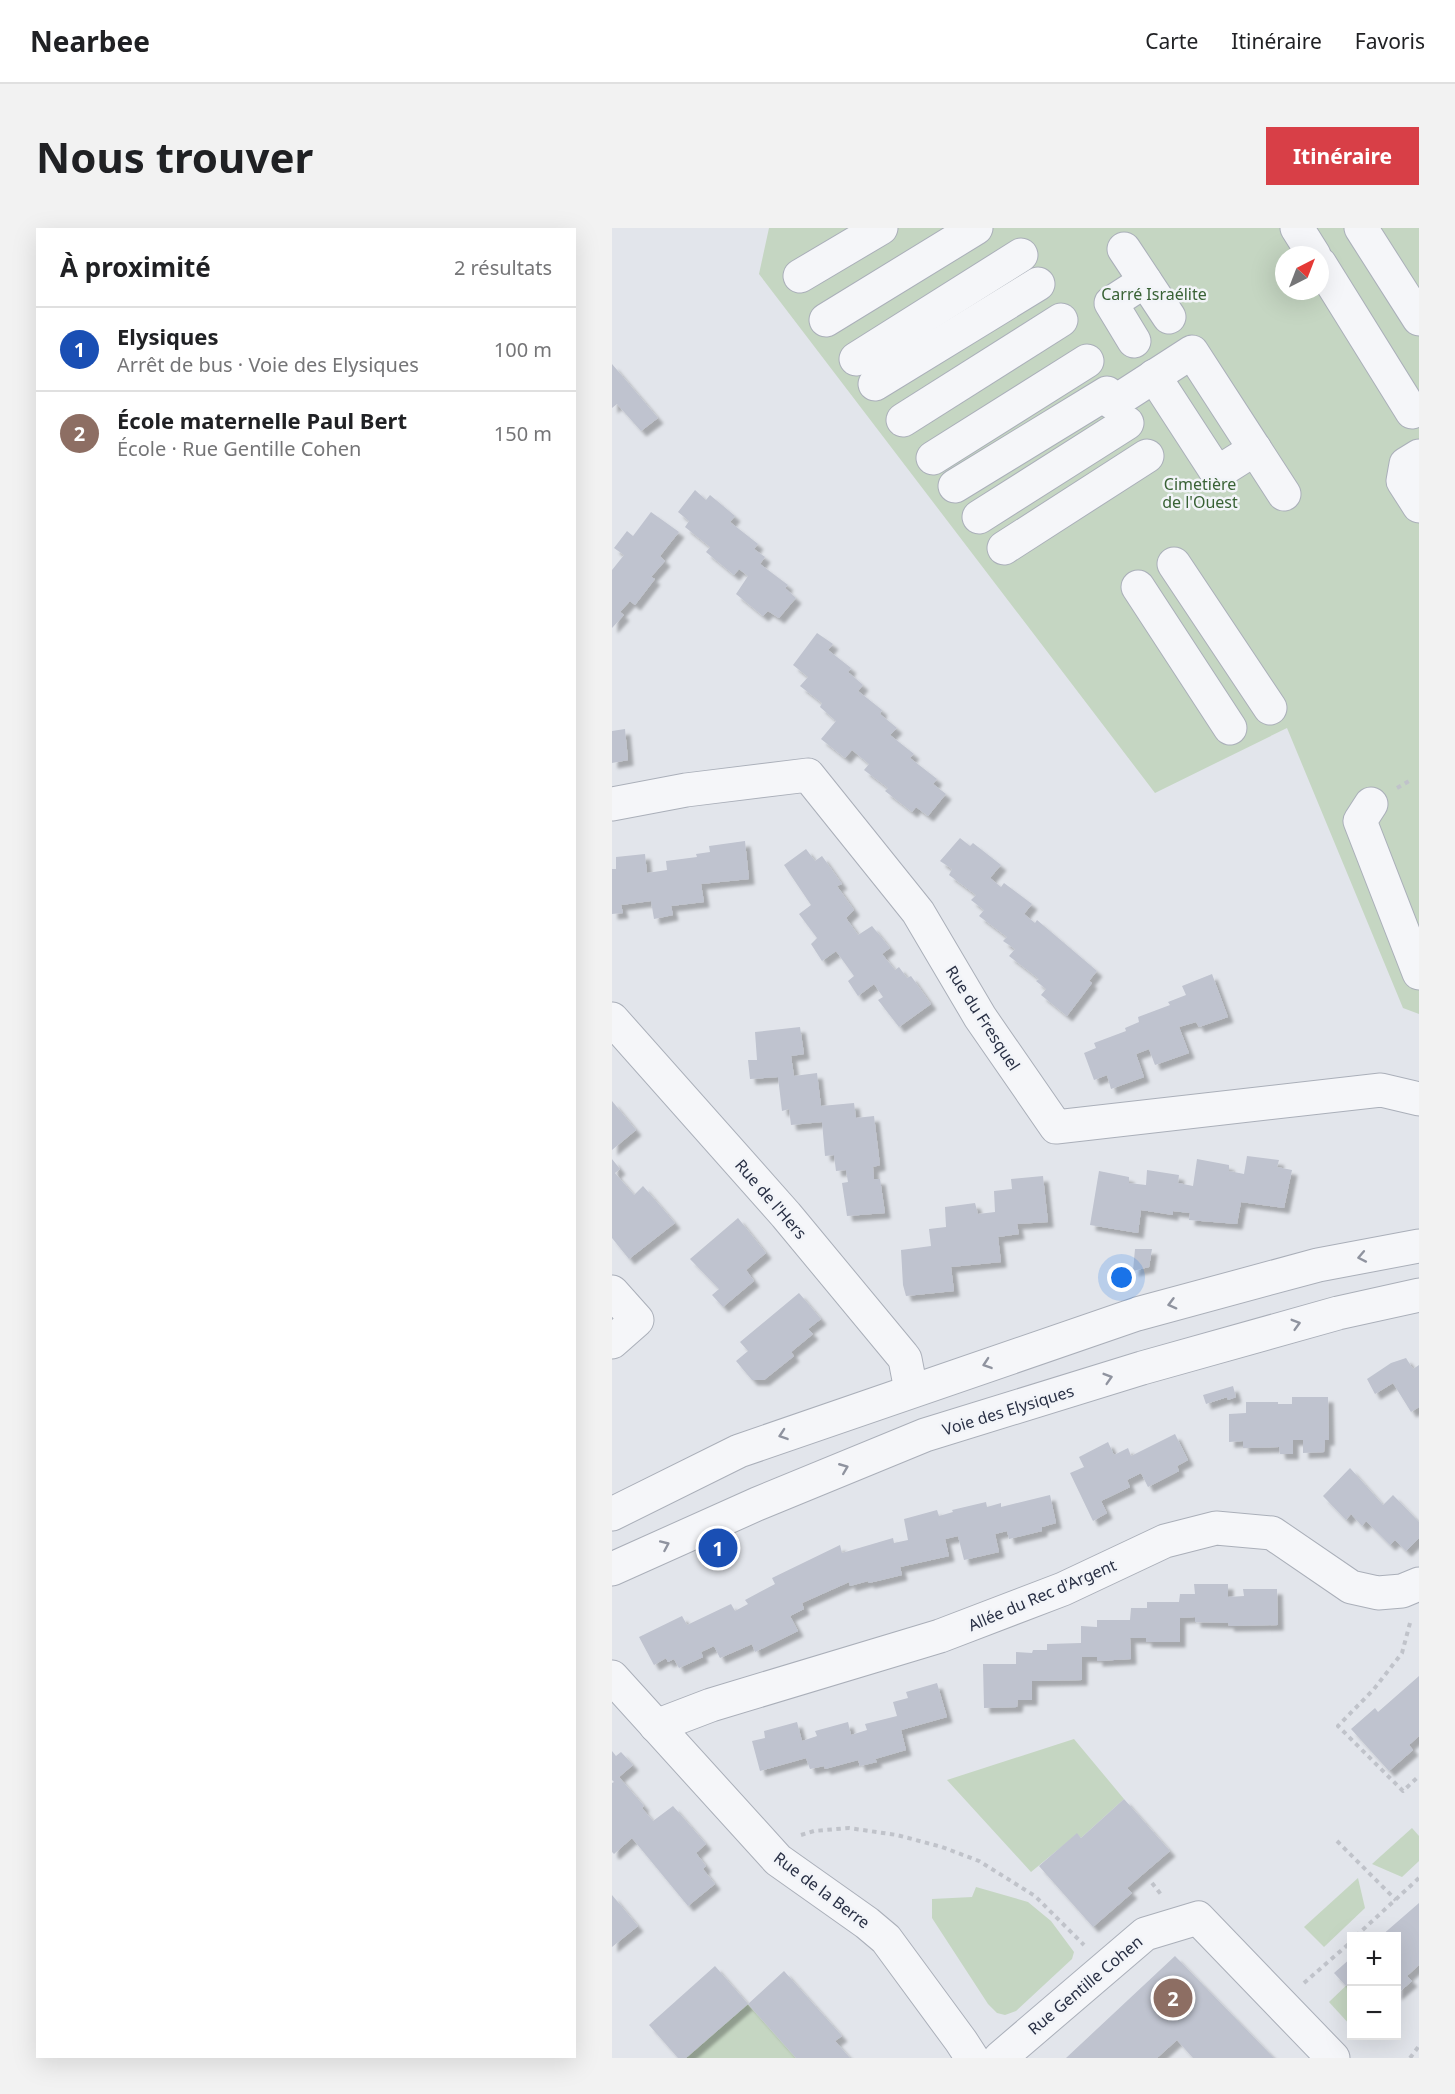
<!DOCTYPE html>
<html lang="fr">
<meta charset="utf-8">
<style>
:root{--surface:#fff;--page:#f2f2f2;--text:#202124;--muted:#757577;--line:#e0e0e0;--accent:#d83f47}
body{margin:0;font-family:"Noto Sans",sans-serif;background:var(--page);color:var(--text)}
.controls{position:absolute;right:18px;bottom:18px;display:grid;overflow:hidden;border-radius:0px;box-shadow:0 6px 24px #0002}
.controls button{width:54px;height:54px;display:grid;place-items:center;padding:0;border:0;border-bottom:2px solid var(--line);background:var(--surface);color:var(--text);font:30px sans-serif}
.compass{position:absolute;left:663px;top:18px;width:54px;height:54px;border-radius:50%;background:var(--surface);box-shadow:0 6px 24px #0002;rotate:42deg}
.you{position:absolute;left:510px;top:1050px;width:21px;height:21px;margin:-15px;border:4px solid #fff;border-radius:50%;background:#1a73e8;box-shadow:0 0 0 9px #1a73e833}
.badge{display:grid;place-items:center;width:39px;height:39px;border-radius:50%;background:var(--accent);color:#fff;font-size:20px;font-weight:700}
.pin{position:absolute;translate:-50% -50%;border:3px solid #fff;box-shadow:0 2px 6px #0006}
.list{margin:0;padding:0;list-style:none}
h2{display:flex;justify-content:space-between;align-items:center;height:78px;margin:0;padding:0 24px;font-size:26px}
h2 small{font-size:20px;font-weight:400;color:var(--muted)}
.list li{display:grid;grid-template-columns:39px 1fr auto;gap:18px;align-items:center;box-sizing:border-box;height:84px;padding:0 24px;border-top:2px solid var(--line)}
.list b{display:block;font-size:22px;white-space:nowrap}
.list p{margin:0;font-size:20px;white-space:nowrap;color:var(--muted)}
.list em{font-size:20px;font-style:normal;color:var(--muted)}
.map{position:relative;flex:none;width:807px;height:1830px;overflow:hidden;border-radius:0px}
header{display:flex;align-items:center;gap:36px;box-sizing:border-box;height:84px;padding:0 30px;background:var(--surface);border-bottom:2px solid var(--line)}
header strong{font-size:28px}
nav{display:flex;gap:33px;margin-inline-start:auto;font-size:21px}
.intro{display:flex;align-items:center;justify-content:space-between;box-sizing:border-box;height:144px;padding:0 36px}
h1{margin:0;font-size:42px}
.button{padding:15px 27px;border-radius:0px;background:var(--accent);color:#fff;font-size:21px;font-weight:700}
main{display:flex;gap:36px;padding:0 36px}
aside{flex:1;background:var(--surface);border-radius:0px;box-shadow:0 6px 24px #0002}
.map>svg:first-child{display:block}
.green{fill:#c5d6c2;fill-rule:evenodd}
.building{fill:#bfc3cf;filter:url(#shadow)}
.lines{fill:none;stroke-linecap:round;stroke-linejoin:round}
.minor-casing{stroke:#aaafb9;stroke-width:35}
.path{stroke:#c0c3ca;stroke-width:4;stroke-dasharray:4.5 4.5;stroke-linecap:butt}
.minor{stroke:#f5f6f9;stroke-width:33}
.oneway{stroke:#8f939f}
.labels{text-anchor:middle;stroke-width:5;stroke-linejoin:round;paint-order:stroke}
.park-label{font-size:16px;fill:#396235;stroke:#f2f4f8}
.street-label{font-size:16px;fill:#293045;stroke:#f2f4f8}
</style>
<header>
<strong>Nearbee</strong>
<nav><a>Carte</a><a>Itinéraire</a><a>Favoris</a></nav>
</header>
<div class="intro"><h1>Nous trouver</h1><a class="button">Itinéraire</a></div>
<main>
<aside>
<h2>À proximité<small>2 résultats</small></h2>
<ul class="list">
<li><span class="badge" style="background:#1a4fb4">1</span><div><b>Elysiques</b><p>Arrêt de bus · Voie des Elysiques</p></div><em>100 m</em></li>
<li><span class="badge" style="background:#8d6e63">2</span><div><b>École maternelle Paul Bert</b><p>École · Rue Gentille Cohen</p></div><em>150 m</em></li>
</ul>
</aside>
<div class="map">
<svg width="807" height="1830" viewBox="0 0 807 1830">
<defs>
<filter id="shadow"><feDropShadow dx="5.5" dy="5.5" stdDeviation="1.5" flood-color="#0004"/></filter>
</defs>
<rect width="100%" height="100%" fill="#e2e5eb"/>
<!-- green -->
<g class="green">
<path d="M157,0H807V786L791,780L675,500L543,565L147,46ZM672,27H708V63H672Z"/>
<path d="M462,1511L512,1571L469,1610L465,1606L419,1644L335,1552Z"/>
<path d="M800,1600L807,1608V1633L790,1649L760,1636Z"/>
<path d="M746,1650L753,1680L712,1719L692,1699Z"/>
<path d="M364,1659L416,1674L439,1693L462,1724L460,1731L404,1783L393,1787L385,1785L376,1776L320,1690V1671L360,1669Z"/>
<path d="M739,1753V1798L717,1774Z"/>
<path d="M136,1776L184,1830H74Z"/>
</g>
<!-- building -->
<g class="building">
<path d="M0,136L46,190L29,203L5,176L0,180Z"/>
<path d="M83,262L94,272L98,267L123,288L118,294L146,316L142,321L153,329L148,336L176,357L173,360L184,370L167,390L156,383L151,388L124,366L136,348L127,341L122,347L94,324L98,319L73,299L77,293L66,284Z"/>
<path d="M39,284L67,304L48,328L53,333L39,349L43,351L23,377L18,373L8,384L12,387L0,400V342L12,327L2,320L15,303L21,308Z"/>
<path d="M205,405L221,416L216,422L239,440L236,444L251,457L246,463L270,482L268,486L285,500L278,507L302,526L298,530L325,551L321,556L334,566L316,588L304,579L300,584L273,563L276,560L252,542L257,536L240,522L233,530L209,511L224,493L208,479L210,475L188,458L196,449L181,437Z"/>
<path d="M13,501L16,532L0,535V503Z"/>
<path d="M348,610L358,618L361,615L389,637L378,650L389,659L392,655L420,676L412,686L423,695L425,692L485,743L477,753L480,755L455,788L429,767L434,761L424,753L427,751L397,728L403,721L391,713L395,709L367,688L372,682L359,672L364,667L337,647L340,641L328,633Z"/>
<path d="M133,613L137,651L89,656L92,674L59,678L61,687L42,691L39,673L9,677L11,685L0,686V641H4V629L33,626L35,645L55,642L54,633L85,629L84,626L98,624L97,618Z"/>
<path d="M194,621L203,633L210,628L230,656L225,658L242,682L234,690L246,707L260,698L278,720L270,726L283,742L287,739L295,750L299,748L319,776L287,799L266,772L271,769L262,756L246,768L236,753L242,748L224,723L210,733L199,716L205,710L187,686L199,677L172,637Z"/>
<path d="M600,746L616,789L587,799L584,794L567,799L577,825L543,837L537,821L524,826L532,849L499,861L495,847L482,852L472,825L484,820L482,815L514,803L513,800L527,794L526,789L558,777L556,774L574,767L570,758Z"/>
<path d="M188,799L192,826L179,828L182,848L205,845L209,878L242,875L244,890L262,888L268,937L261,939L262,951H268L273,985L235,988L230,955L236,954L234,942L224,943L222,927L213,928L210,894L179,897L177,881L170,883L166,849L138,851L136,832H145L143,804Z"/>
<path d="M0,873L24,902L0,922Z"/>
<path d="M635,928L667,932L665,939L680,942L672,980L629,974L625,996L577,992L578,985L561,983V987L529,982L526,1005L478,997L487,943L517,949V955L534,957L535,942L567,947L566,955L581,958L585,931L617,937V943L632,946Z"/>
<path d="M0,931L8,941L3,945L22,967L31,958L63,995L17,1031L0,1010Z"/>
<path d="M431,948L436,994L405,996L407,1006L386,1009L389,1034L339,1039L342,1063L294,1068L291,1057L289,1022L319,1018L317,1001L334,999L333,979L363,975L366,986L383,984L382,963L400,961L399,951Z"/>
<path d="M126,990L154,1025L134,1042L142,1053L111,1079L100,1067L107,1061L78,1031Z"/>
<path d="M523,1021H540L537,1039L521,1043Z"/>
<path d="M187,1065L209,1091L196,1101L201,1106L179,1124L182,1128L152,1152H140L124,1133L136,1123L128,1114Z"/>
<path d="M794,1130L801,1141L807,1137V1179L799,1184L781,1155L763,1166L755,1151L779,1135Z"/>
<path d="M621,1158L624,1169L616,1172L615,1169L594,1176L591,1167Z"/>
<path d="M680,1169H716L717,1212H713L712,1224L691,1225V1212H681V1226H668L667,1219L631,1220V1213L617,1214V1186L634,1185V1174H666V1176H680Z"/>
<path d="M563,1206L576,1232L565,1238L567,1243L536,1259L529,1245L515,1252L518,1259L489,1273L495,1285L481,1293L458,1245L472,1239L467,1229L496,1214L502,1227L516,1220L519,1228Z"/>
<path d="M738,1240L771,1277L781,1267L807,1294V1310L794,1323L783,1312L778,1317L754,1293L750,1298L739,1286L734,1292L711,1268Z"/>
<path d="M438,1267L444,1295L430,1299V1303L397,1311L395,1303L383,1306L387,1324L352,1332L346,1308L333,1311L337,1328L288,1339L290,1347L257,1355L256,1353L238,1358L237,1354L190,1375L192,1381L178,1388L186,1403L143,1424L140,1416L108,1430L102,1418L89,1424L91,1429L67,1440L62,1431L56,1434L54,1430L42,1437L27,1409L70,1388L75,1397L119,1376L123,1383L136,1376L133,1372L163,1356L160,1350L228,1317L230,1325L281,1310L282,1315L296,1312L292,1291L325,1282L327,1288L341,1284L340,1282L374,1274L375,1279L389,1275V1279Z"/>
<path d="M582,1356H616V1369L632,1368L631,1361H665L666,1397L617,1398L616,1395L583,1394V1389L568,1390V1414H534V1410H518L519,1431L485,1433V1429H470V1452L420,1453V1472H406L405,1479L372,1480L371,1436H404V1424L420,1425L421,1422H435V1416L469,1415V1398L485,1399V1392H518L519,1380H535V1374H567L568,1366H583Z"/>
<path d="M807,1448V1508L797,1517L801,1522L777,1543L739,1501L763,1480L766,1484Z"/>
<path d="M325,1455L335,1489L289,1502L294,1522L263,1531L265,1534L248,1538L246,1532L213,1541L212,1538L198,1541L194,1530L148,1543L140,1513L153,1510L152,1503L185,1494L190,1513L205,1508L203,1503L236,1494L239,1507L255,1502L253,1496L285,1488L281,1474L296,1470L294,1464Z"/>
<path d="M0,1523L4,1528L9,1524L21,1537L7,1549L32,1578L30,1580L41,1593L61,1578L94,1616L84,1625L94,1638L91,1641L103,1656L76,1678L20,1610L2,1626L0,1624V1555L2,1554L0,1552Z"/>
<path d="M512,1571L558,1623L515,1660L520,1665L481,1699L427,1638L465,1605L469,1610Z"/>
<path d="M0,1667L26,1698L0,1719Z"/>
<path d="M807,1675V1737L795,1748L800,1753L784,1767V1708H769Z"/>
<path d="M563,1728L662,1830H581L565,1812L545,1830H454Z"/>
<path d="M740,1729V1753L734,1758L722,1745Z"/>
<path d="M103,1738L136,1776L74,1830H66L37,1797Z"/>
<path d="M172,1743L230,1808L223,1813L238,1830H184L136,1776Z"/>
</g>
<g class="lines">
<defs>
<g id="minor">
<path d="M685,0L702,27"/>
<path d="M749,0L807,91"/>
<path d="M512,21L557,89"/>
<path d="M708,36L800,184"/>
<path d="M188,48L269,0"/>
<path d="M214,92L364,0"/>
<path d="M522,113L499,75L533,53"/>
<path d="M244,131L409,27"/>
<path d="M542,148L605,245L643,221"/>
<path d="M263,156L426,56"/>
<path d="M501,175L580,124L672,266"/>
<path d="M291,192L449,92"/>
<path d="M807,228L794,236L791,253L807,278"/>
<path d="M321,230L475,133"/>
<path d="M343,258L495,165"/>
<path d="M367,289L515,195"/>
<path d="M392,320L535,228"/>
<path d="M562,336L658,480"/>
<path d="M526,359L618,500"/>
<path d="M0,576L74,562L196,547L306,684L368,789L444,899L769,862L807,871"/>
<path d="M759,576L748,593L807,745"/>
<path d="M0,791L174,987L290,1127L293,1131L299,1162"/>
<path d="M0,1064L25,1092L0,1114"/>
<path d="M0,1286L127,1223L525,1086L706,1037L807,1018"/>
<path d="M0,1341L145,1276L313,1207L530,1140L726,1085L807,1067"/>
<path d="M0,1449L166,1632L255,1695L274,1711L349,1813L360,1830"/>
<path d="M44,1498L99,1477L328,1408L451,1361L553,1313L604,1300L660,1305L739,1359L766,1365L790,1363L807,1356"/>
<path d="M388,1830L533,1706L586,1690L721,1830"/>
</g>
</defs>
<!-- minor casing -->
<use href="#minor" class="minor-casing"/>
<!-- path -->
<g class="path">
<path d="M785,560L797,553"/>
<path d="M798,1395L790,1425L762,1461L726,1498L791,1563L807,1548"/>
<path d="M189,1607L202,1603L237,1600L285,1607L330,1619L367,1633L423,1668L472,1717"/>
<path d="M725,1613L784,1672"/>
<path d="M540,1655L551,1669"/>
<path d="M744,1708L807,1650"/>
<path d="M692,1755L740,1713"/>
<path d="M798,1830L807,1818"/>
</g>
<!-- minor -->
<use href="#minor" class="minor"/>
</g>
<!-- one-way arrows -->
<defs><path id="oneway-chevron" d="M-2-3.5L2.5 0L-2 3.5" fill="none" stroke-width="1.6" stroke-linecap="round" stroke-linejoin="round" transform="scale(1.5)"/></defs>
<g class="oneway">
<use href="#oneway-chevron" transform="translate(750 1029) rotate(169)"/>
<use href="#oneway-chevron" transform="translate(560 1076) rotate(165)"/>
<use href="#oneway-chevron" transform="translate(684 1096) rotate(-16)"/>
<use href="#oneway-chevron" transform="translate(375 1136) rotate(161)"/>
<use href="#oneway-chevron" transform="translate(496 1150) rotate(-17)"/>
<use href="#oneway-chevron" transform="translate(171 1207) rotate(161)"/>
<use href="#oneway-chevron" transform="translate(232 1240) rotate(-22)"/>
<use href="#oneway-chevron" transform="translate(53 1317) rotate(-24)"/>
</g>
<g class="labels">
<!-- park labels -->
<g class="park-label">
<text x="542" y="72">Carré Israélite</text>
<text x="588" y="262">Cimetière<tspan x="588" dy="18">de l'Ouest</tspan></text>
</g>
<!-- street labels -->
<g class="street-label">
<text transform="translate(371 790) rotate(57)" y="6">Rue du Fresquel</text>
<text transform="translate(159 971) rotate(49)" y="6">Rue de l'Hers</text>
<text transform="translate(396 1182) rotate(-17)" y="6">Voie des Elysiques</text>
<text transform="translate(430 1367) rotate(-23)" y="6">Allée du Rec d'Argent</text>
<text transform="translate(210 1662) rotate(37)" y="6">Rue de la Berre</text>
<text transform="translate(473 1757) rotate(-40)" y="6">Rue Gentille Cohen</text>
</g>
</g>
</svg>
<div class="controls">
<button>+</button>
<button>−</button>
</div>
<svg class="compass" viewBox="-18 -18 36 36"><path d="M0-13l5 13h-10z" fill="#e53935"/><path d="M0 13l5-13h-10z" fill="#757577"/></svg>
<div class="you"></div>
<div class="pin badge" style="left:106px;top:1320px;background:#1a4fb4">1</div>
<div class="pin badge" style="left:561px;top:1770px;background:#8d6e63">2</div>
</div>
</main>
